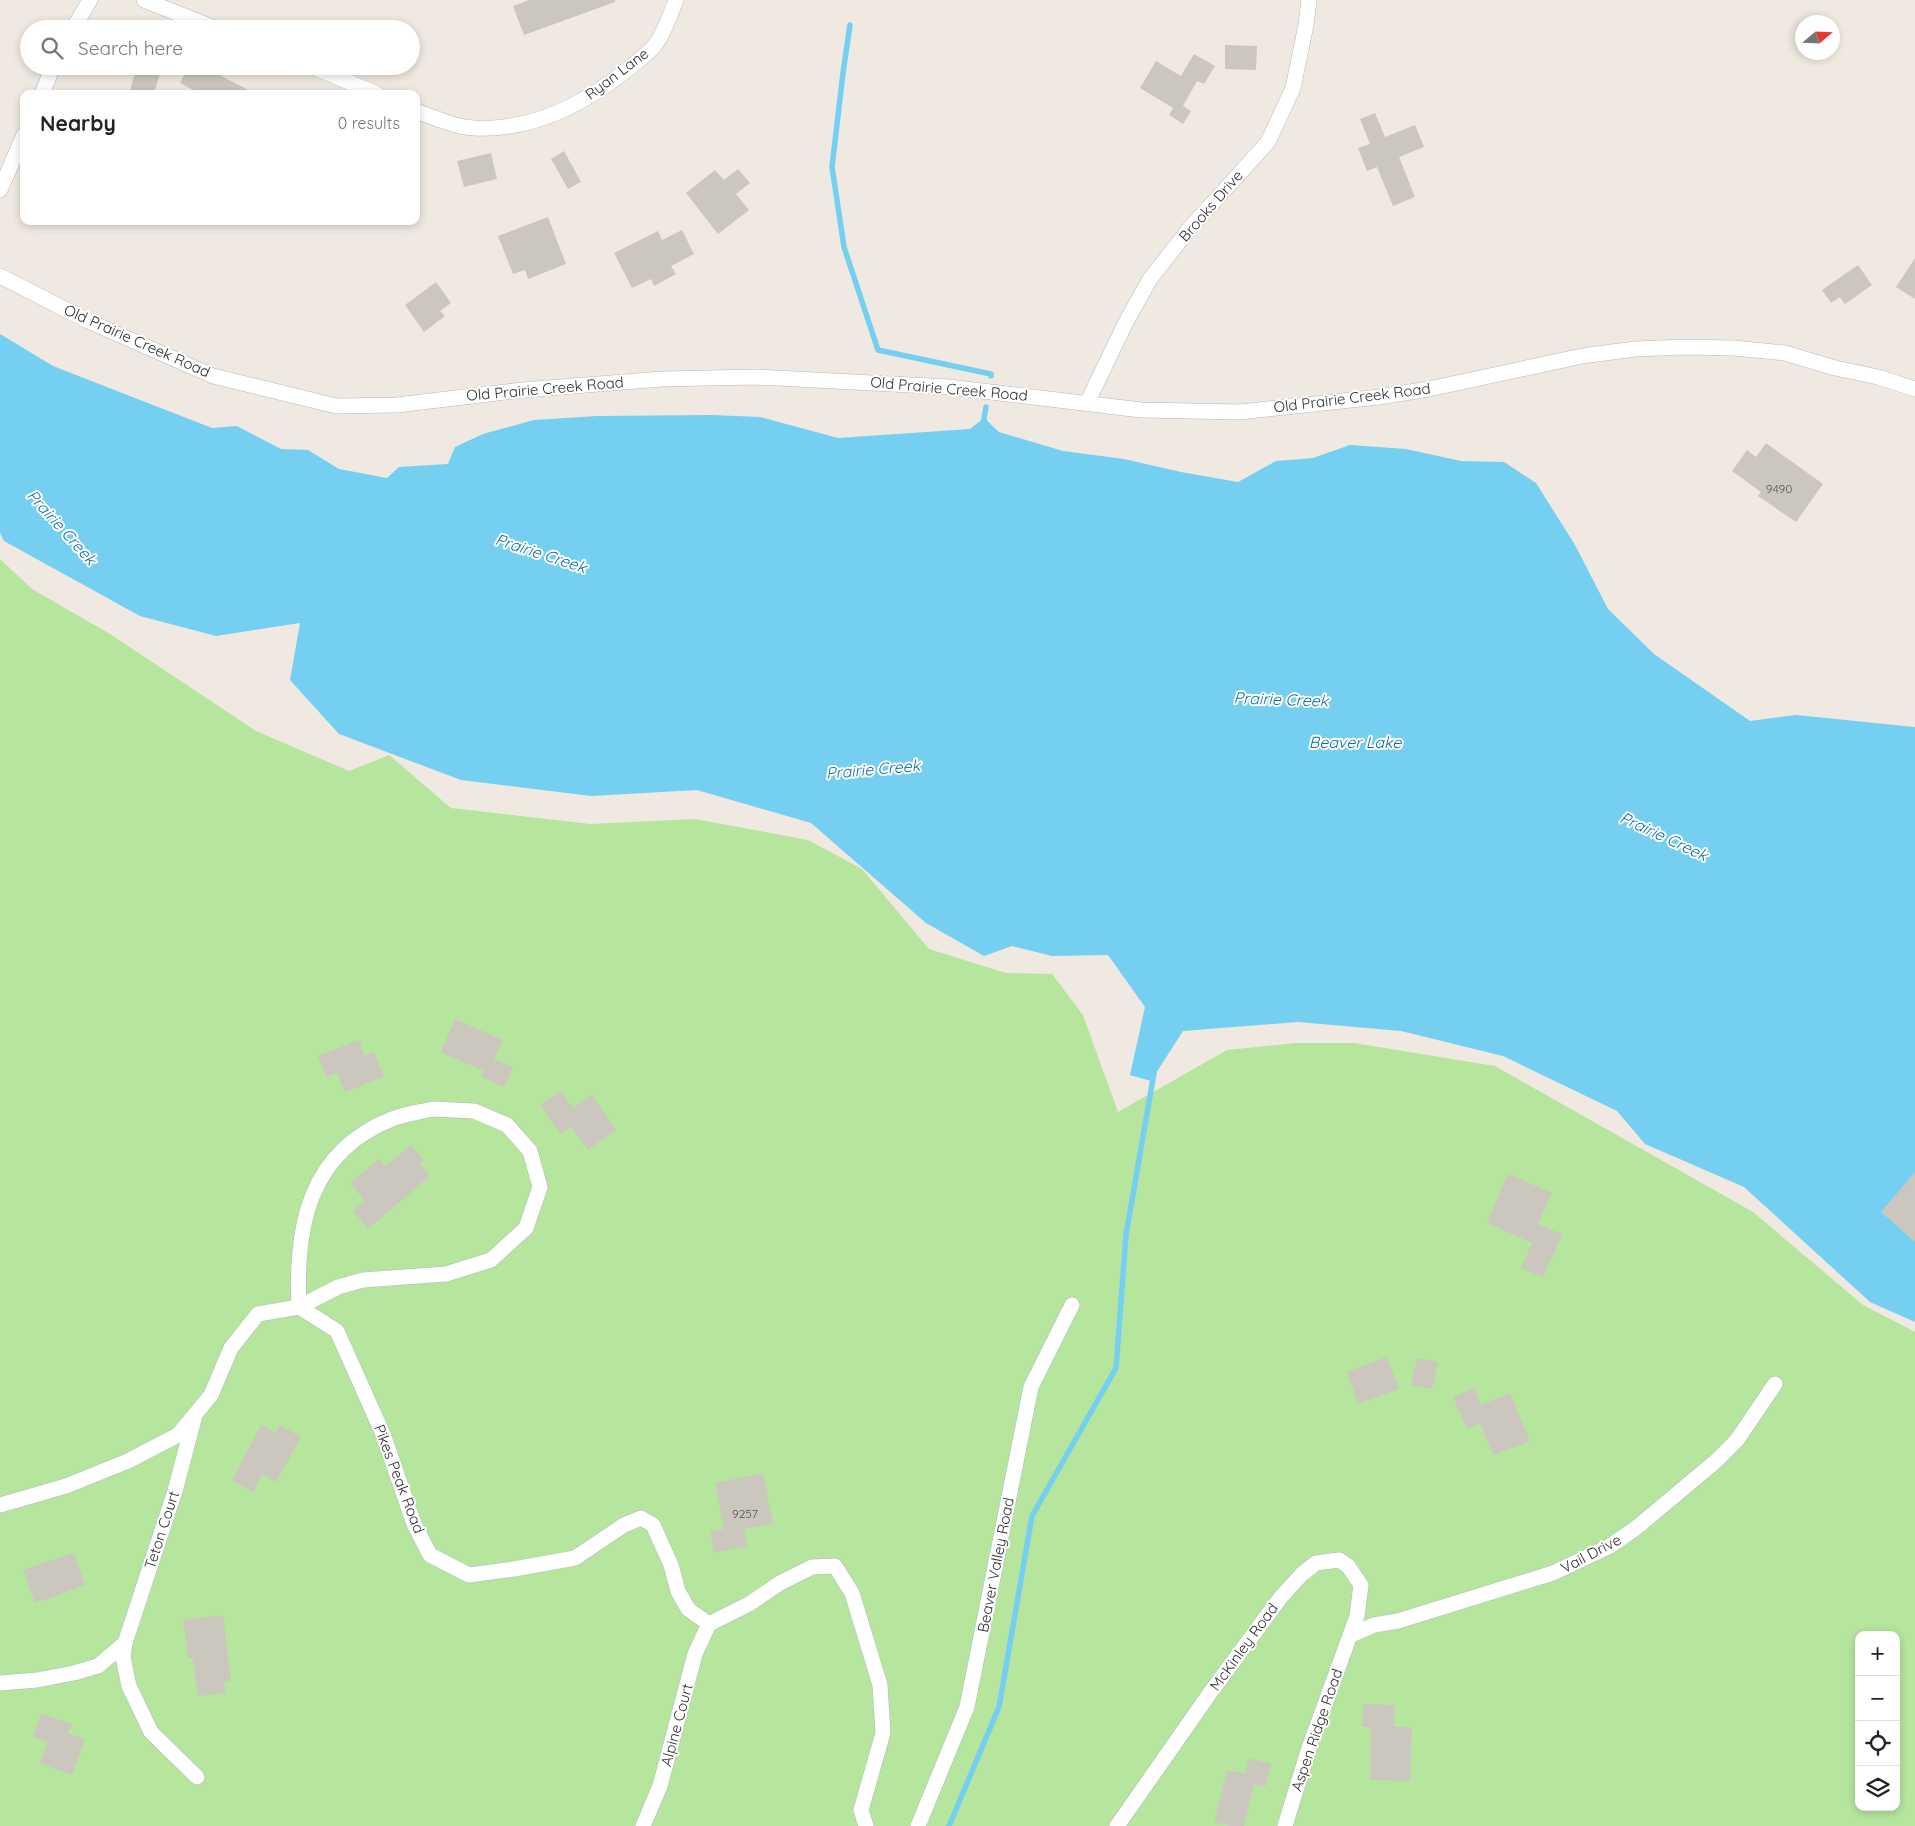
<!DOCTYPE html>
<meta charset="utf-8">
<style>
:root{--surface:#fff;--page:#f6f6f6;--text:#222;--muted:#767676;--line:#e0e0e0}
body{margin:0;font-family:Quicksand,sans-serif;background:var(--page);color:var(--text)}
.controls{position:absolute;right:15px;bottom:15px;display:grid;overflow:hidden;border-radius:10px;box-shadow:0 2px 8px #0003}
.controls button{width:45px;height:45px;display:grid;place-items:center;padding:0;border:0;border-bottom:1px solid var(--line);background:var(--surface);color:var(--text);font:25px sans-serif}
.compass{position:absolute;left:1795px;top:15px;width:45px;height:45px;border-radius:50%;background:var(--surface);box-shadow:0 2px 8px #0003;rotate:71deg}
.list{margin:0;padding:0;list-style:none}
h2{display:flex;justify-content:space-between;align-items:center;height:65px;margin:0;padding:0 20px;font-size:21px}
h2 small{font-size:16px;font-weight:400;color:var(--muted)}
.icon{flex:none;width:28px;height:28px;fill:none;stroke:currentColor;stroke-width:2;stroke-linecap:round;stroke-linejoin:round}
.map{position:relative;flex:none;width:1915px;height:1826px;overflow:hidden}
.search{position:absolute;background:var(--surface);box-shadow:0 2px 8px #0003;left:20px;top:20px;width:400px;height:55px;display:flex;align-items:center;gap:12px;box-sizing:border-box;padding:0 18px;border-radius:28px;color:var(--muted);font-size:19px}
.panel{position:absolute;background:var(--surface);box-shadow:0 2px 8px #0003;left:20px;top:90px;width:400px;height:135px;border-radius:10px}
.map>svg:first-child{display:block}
.green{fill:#b6e59e;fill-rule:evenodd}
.water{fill:#75cff0}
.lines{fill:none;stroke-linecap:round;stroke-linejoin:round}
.stream{stroke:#75cff0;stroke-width:5.5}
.building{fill:#cbc7bf}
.minor-casing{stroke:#b4b7c1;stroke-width:16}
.minor{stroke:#fff;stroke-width:15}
.labels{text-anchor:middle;stroke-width:4;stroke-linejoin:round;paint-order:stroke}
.number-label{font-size:12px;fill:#555452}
.street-label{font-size:15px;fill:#2e2e2e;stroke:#fff}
.water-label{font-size:16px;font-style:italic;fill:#0d6fa3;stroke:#fff}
</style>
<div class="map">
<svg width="1915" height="1826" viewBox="0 0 1915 1826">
<rect width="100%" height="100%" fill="#efe9e1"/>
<!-- green -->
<path class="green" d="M0,559L32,589L110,634L256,731L349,771L389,755L451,808L590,824L695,819L808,840L862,869L929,949L1006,973L1052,974L1083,1015L1118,1112L1227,1050L1296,1043H1354L1495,1066L1753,1212L1863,1305L1915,1332V1826H0ZM1859,1635H1896V1807H1859Z"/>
<!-- water -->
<path class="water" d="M0,334L53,366L212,428L237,426L281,449L308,450L339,469L387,478L399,467L448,464L455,447L483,434L534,420L597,416L712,415L760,417L838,438L970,429L984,418L999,432L1063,451L1124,459L1181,472L1238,482L1276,461L1313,458L1350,445L1406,449L1461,461L1504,462L1536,483L1575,545L1608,609L1654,654L1750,721L1796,715L1915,727V1322L1870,1302L1744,1187L1645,1144L1617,1111L1503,1056L1401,1031L1298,1022L1183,1031L1151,1081L1130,1075L1145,1007L1108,955L1052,956L1012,946L984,956L926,923L811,823L697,790L591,796L461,780L339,734L290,680L300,623L216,636L140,616L4,541L0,533Z"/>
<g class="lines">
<!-- stream -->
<g class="stream">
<path d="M850,25L843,73L832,167L844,247L878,350L991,374V376"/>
<path d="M985,424L984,418L986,407"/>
<path d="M949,1826L999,1707L1032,1516L1116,1368L1126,1235L1154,1073"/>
</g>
</g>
<!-- building -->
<g class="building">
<path d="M529,0H615V2L524,35L513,6Z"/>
<path d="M1225,45L1257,46L1256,70L1225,69Z"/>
<path d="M1194,54L1215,66L1204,84L1197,81L1183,106L1191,111L1183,124L1169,115L1173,108L1140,88L1156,61L1181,76Z"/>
<path d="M137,66H162L154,94H129Z"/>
<path d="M189,66H202L256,94H201L180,83Z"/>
<path d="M1375,113L1385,137L1415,125L1424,147L1399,157L1415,197L1393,206L1377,167L1367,171L1358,148L1370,144L1360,119Z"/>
<path d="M564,151L581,182L568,189L551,159Z"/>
<path d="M491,153L497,179L464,187L457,161Z"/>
<path d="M738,169L750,183L736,194L749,210L718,234L686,193L715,170L724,180Z"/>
<path d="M548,217L566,264L528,279L525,270L513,274L498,236Z"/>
<path d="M682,230L694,254L671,266L676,274L654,286L651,279L632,288L614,253L658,231L662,240Z"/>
<path d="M1915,258V299L1896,287Z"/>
<path d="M1858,265L1872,285L1845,304L1840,297L1831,303L1822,290Z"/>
<path d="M436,282L451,303L440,311L445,316L424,332L405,305Z"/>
<path d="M1766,443L1823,484L1796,522L1758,496L1761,492L1732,471L1747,450L1756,457Z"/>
<path d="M455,1019L503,1040L494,1059L513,1067L504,1087L482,1077L484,1071L441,1052Z"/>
<path d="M359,1040L364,1055L374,1052L384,1077L345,1092L337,1073L326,1077L318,1056Z"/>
<path d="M561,1091L573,1108L592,1095L616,1130L588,1150L571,1126L561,1134L540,1105Z"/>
<path d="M411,1145L424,1160L420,1164L430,1176L368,1229L353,1211L365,1201L350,1183L379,1159L386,1166Z"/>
<path d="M1915,1172V1242L1881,1212Z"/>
<path d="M1508,1174L1552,1193L1538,1224L1562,1234L1543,1277L1521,1268L1532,1243L1487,1223Z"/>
<path d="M1387,1357L1399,1389L1358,1404L1347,1372Z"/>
<path d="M1417,1358L1438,1362L1432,1389L1411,1385Z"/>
<path d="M1474,1388L1481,1405L1510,1393L1530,1441L1493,1455L1480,1423L1467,1429L1453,1397Z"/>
<path d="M261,1425L275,1433L280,1425L301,1437L276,1482L262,1474L253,1492L232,1480Z"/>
<path d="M763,1473L773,1523L744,1529L747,1546L714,1553L710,1531L724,1529L715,1483Z"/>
<path d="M74,1553L85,1585L35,1603L23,1570Z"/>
<path d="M223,1615L231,1681L224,1682L226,1693L198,1696L193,1658H188L183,1620Z"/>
<path d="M1363,1704L1394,1705V1727H1412L1410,1781L1370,1780L1371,1727H1362Z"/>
<path d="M41,1713L72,1724L68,1733L85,1739L72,1775L40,1763L48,1742L33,1737Z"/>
<path d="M1249,1758L1271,1764L1265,1787L1254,1784L1244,1826H1231L1214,1822L1227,1770L1245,1774Z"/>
</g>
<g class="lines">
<defs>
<g id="minor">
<path d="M144,0L217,29"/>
<path d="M73,29L90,0"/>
<path d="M311,66L377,94"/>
<path d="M42,94L53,66"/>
<path d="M416,111C435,118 455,127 474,128C531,131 581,106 624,72C634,64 647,55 655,45C664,34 671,13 676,0"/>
<path d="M0,190L24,135"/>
<path d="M0,276L88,321L213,376L336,406L397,405L522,390L662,379L756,377L949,387L1141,410L1240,412L1379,397L1429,389L1582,356L1635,349L1686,347L1734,348L1785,353L1835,368L1878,377L1915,389"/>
<path d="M1087,403L1126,322L1150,279L1190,228L1268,142L1293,88L1306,25L1309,0"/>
<path d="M433,1109L474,1111L507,1125L530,1151L540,1187L526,1228L491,1260L446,1274L363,1280L338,1287L299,1307C295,1226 309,1152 392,1119C405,1114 420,1112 433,1109Z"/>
<path d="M0,1505L66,1486L128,1461L178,1435L211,1395L231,1348L258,1314L299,1307L337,1331L383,1434L414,1524L430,1555L469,1575L514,1569L575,1558L624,1525L641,1518L653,1525L671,1565L678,1591L688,1609L709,1624"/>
<path d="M709,1624L749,1604L780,1583L812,1567L835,1566L852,1593L880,1685L883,1733L861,1810L866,1826"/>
<path d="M1351,1635L1374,1625L1398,1621L1553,1573L1610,1546L1636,1528L1716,1461L1737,1440L1775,1384"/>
<path d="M125,1643L123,1657L129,1686L151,1732L197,1777"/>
<path d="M0,1683L37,1680L74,1673L98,1666L125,1643L175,1491L194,1419"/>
<path d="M643,1826L660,1786L695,1654L709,1624"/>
<path d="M918,1826L967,1707L1031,1387L1072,1305"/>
<path d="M1117,1826L1210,1693L1281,1597L1302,1574L1316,1563L1339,1560L1348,1566L1361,1585L1357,1616L1309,1748L1285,1826"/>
</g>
</defs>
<!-- minor casing -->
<use href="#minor" class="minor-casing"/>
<!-- minor -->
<use href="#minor" class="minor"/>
</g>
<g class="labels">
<!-- number labels -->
<g class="number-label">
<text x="1779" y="493">9490</text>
<text x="745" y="1518">9257</text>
</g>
<!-- street labels -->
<g class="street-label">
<text transform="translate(617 74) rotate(-37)" y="5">Ryan Lane</text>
<text transform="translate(1211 206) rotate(-49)" y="5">Brooks Drive</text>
<text transform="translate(137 341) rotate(24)" y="5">Old Prairie Creek Road</text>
<text transform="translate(545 389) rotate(-5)" y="5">Old Prairie Creek Road</text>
<text transform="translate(949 389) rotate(5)" y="5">Old Prairie Creek Road</text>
<text transform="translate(1352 398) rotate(-7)" y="5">Old Prairie Creek Road</text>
<text transform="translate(399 1479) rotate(69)" y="5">Pikes Peak Road</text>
<text transform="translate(162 1530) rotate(-72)" y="5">Teton Court</text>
<text transform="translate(1591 1554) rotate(-28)" y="5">Vail Drive</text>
<text transform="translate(996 1565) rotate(-79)" y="5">Beaver Valley Road</text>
<text transform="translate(1244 1647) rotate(-54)" y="5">McKinley Road</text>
<text transform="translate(677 1725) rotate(-75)" y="5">Alpine Court</text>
<text transform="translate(1317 1730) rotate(-71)" y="5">Aspen Ridge Road</text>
</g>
<!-- water labels -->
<g class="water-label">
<text transform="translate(62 527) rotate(48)" y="6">Prairie Creek</text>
<text transform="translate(541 553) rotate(18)" y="6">Prairie Creek</text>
<text transform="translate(1281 699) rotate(2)" y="6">Prairie Creek</text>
<text x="1355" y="748">Beaver Lake</text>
<text transform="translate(873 769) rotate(-5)" y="6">Prairie Creek</text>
<text transform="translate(1664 836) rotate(25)" y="6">Prairie Creek</text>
</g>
</g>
</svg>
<div class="controls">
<button>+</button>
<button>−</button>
<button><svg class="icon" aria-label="locate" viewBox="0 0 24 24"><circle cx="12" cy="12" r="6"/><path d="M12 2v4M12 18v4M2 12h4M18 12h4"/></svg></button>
<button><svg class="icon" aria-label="layers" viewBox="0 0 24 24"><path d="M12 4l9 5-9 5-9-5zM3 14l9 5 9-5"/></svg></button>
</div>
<svg class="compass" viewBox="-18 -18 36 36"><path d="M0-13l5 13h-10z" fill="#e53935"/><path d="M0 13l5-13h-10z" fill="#767676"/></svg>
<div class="search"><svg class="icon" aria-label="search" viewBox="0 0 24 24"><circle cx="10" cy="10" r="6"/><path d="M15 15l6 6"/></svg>Search here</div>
<section class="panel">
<h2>Nearby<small>0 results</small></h2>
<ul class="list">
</ul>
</section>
</div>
